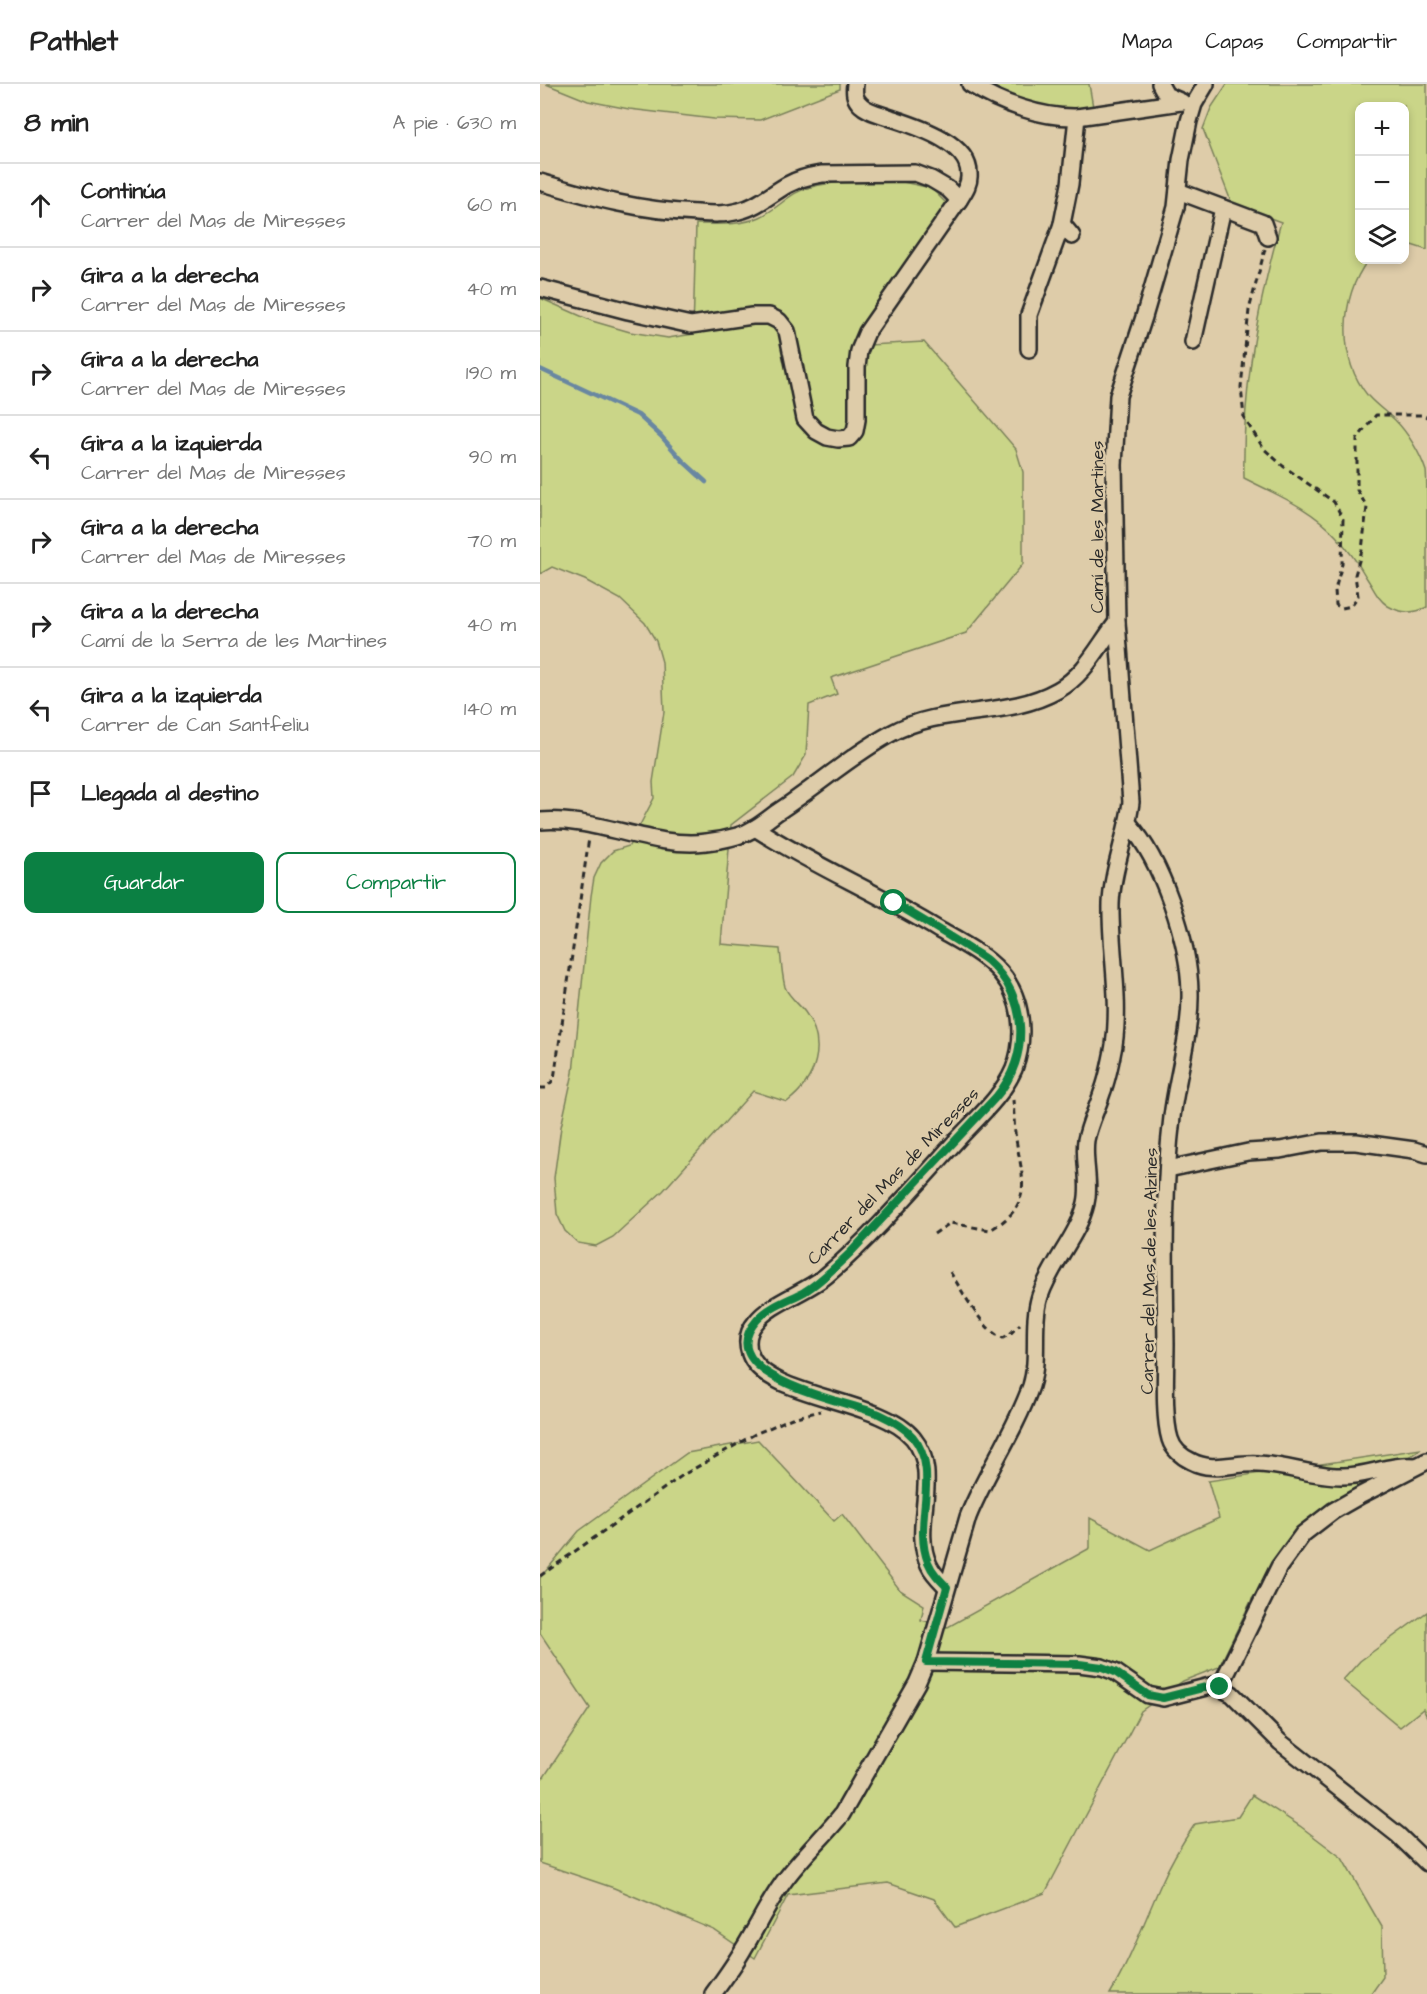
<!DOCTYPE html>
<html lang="es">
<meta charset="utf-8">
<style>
:root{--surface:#fff;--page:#f2f2f2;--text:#222;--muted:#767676;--line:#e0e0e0;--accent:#0b8043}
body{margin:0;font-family:"Architects Daughter",sans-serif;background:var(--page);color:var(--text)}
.controls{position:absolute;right:18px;top:18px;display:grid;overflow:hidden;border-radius:12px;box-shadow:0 3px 9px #0003}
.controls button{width:54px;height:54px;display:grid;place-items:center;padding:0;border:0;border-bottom:2px solid var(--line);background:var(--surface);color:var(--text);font:30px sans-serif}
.stop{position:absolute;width:18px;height:18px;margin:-14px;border:4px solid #0b8043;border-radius:50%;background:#fff}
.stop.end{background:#0b8043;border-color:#fff;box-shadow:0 2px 6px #0008}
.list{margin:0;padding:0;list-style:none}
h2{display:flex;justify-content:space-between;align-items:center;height:78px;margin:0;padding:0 24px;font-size:26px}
h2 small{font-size:20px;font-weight:400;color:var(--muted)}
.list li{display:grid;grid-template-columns:39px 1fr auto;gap:18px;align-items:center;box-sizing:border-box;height:84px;padding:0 24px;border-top:2px solid var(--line)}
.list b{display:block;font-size:22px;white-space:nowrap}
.list p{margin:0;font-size:20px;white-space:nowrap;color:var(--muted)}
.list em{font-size:20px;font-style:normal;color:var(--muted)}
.actions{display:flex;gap:12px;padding:18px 24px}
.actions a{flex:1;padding:14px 0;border:2px solid var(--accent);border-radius:12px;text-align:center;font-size:21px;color:var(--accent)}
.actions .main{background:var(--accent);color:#fff}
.icon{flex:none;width:33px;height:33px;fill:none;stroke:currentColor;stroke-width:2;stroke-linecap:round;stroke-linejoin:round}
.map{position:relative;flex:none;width:887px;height:1910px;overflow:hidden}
header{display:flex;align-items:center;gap:36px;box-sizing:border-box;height:84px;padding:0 30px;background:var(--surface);border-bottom:2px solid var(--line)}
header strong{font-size:28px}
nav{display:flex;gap:33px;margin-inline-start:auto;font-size:21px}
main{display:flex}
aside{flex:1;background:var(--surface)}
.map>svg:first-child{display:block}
.green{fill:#cad588;stroke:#7a805a;stroke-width:1.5}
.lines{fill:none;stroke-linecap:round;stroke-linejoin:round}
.stream{stroke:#6987a1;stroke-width:4.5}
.minor-casing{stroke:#2b2b2b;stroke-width:20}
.path{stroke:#2b2b2b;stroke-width:3;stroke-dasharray:6 4.5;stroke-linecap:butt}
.minor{stroke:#decca9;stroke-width:15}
.route{stroke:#0b8043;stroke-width:8}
.labels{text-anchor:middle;stroke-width:5;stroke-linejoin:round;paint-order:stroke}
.street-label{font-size:18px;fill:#2b2b2b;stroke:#decca9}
</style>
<header>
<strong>Pathlet</strong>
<nav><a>Mapa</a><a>Capas</a><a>Compartir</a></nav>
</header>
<main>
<aside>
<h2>8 min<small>A pie · 630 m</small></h2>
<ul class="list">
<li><svg class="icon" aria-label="ahead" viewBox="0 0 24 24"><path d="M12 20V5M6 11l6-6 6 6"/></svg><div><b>Continúa</b><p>Carrer del Mas de Miresses</p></div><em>60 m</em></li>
<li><svg class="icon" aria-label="right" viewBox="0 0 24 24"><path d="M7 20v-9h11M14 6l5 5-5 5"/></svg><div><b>Gira a la derecha</b><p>Carrer del Mas de Miresses</p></div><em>40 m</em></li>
<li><svg class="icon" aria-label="right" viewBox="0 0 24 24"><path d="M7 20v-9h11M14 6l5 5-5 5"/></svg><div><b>Gira a la derecha</b><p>Carrer del Mas de Miresses</p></div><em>190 m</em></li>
<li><svg class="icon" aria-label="left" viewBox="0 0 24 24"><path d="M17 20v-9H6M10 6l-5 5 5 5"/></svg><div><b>Gira a la izquierda</b><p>Carrer del Mas de Miresses</p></div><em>90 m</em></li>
<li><svg class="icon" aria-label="right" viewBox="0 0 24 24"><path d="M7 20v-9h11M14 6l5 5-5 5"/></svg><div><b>Gira a la derecha</b><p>Carrer del Mas de Miresses</p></div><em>70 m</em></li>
<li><svg class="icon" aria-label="right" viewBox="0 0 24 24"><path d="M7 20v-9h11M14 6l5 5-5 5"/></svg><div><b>Gira a la derecha</b><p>Camí de la Serra de les Martines</p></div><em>40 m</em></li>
<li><svg class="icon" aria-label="left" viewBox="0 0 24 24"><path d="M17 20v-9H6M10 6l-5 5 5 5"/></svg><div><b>Gira a la izquierda</b><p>Carrer de Can Santfeliu</p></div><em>140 m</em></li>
<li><svg class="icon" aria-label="arrive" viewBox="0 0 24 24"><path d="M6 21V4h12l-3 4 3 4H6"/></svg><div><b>Llegada al destino</b></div></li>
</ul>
<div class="actions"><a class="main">Guardar</a><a>Compartir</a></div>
</aside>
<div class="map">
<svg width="887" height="1910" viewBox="0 0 887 1910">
<rect width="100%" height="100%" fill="#decca9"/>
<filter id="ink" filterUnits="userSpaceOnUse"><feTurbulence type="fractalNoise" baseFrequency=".0167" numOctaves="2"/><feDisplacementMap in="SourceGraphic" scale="12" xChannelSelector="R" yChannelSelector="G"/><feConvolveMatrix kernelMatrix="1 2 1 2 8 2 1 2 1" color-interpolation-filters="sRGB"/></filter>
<g filter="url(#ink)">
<!-- green -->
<g class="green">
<path d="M6,0H300V5L220,36L174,35L89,25L48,17Z"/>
<path d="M446,0H549L553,23C518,25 475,24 446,0Z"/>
<path d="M687,0H887V166L865,159L864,22H820V176H828C800,214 797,274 828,312C836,321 846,328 855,336C868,349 880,369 886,387C887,397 887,412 887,423C887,456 887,490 887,523C874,530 860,529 848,522C837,515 833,503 826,493C818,479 807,464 796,452C771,424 737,411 704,394C702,306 717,222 741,138L692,120L663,45L671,24Z"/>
<path d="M358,97L391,104L406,119L373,172L311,262L384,258L476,365L483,388V480L426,549L291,594L297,610L269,621L266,671L253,693L191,741L181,860L240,865C241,877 242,891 245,903C248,912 259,920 265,928C288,960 276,996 247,1018L213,1007L123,1107L73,1153L56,1162L38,1159L25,1147L17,1130L14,1094L21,1043L33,989L51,812L54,794L61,779L73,767L89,762L114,714L113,698L124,628L122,578L116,557L105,539L80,515L45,496L12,483L0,490V214L52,237L90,248L128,254L153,250L156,140C178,140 200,142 220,133C238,125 251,107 271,103C299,96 330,98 358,97Z"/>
<path d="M218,1356L294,1437L302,1430L360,1506L384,1521L381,1536L408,1543L550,1464V1434L610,1466L679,1434L668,1397L881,1365L766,1439L712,1515L679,1583L643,1597L601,1627L505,1809L415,1843L394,1815L348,1799L248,1811L215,1874L174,1846L74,1804L0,1779V1696L4,1693L50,1624L0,1549V1494L39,1447L147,1369Z"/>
<path d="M887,1528V1633L883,1625L860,1643L803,1596L820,1577Z"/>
<path d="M712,1711L760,1742L802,1774L842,1843L843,1893L831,1910H570C591,1875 604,1838 621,1800C630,1779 642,1759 655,1740L698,1733Z"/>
</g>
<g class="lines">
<!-- stream -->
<path class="stream" d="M0,285L98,331L121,352L143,377L166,398"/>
<defs>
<g id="minor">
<path d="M430,0C460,19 501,34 537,33L641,18"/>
<path d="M620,0L626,11L642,18"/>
<path d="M0,98C54,114 100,127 157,129C171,130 185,131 199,127C217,123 231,110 247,101C258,95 269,92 282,90L375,89L391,95L408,105L419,116"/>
<path d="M638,107L723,139L728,153"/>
<path d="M532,152L522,140L530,100L537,33"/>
<path d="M0,204L88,227L151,241L212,232H229L239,237L247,247L265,335L276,347L287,353L298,355L309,354L315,347L317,336V283L319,267L327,248L419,116C424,108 430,100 429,90C429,58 375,42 351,34C341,30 328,28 321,21C314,15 314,8 315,0"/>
<path d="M653,258L683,124"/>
<path d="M489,265V231L522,140"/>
<path d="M0,737C55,732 113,765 166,758C176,757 187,755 197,752C212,748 224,738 236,729C275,704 311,671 352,649C403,621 467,635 518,606C545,591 559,561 577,538"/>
<path d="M589,740C622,777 649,857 650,908C651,950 637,991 632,1033C623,1108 625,1184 626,1260C626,1285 623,1332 630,1355C633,1365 642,1373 651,1377C673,1389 695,1378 718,1380C747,1381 775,1393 803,1392C827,1392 850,1380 875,1382"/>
<path d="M215,744C274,782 339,809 399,846C420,858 444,870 460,888C483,914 486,953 474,985C462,1013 437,1034 417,1056C377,1100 332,1153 287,1191C267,1208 230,1219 216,1238C208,1247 206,1258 210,1270C225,1314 340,1314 373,1354C403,1390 370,1441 389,1481C393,1490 400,1496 407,1503"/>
<path d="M628,1085L708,1068L740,1066L782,1058H816L874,1066L887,1070"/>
<path d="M386,1578L539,1580L562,1583L575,1588L608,1611L623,1614L674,1601L692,1610L740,1658L858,1751L887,1779"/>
<path d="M680,1603L739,1483L763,1450L793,1427L821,1411L887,1377"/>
<path d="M173,1910C184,1895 195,1880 204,1864C217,1843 227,1821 242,1800C259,1775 283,1754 302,1730L377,1599L386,1578L428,1433C446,1388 475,1348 491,1302C500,1273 491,1241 500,1212C511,1179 539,1151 546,1119C551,1098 543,1077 546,1056C549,1040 557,1025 562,1009C568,994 571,977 574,961C581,914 570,867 571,820C572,786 587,752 591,718L577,538L574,381L578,312L604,233L636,123L641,76L649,37L654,20L666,0"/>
</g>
</defs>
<!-- minor casing -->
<use href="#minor" class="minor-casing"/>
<!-- path -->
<g class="path">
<path d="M725,165L709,226L701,303L704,334L724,365L743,382L794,418L803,435L802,480L795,506L796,521L802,524L811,522L818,512L815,491L822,466L827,423L817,406V355L836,331H882L887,333"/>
<path d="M0,1004H6L14,995L49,754"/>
<path d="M394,1150L410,1139L450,1146C497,1120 481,1091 475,1049C474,1038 474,1027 473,1016"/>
<path d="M410,1188C422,1206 444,1249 463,1254L470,1250L480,1240"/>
<path d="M0,1492L143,1391L215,1350L252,1334L281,1327"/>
</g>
<!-- minor -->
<use href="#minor" class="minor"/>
</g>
</g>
<g class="lines" filter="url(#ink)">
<!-- route -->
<path class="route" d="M354,819C378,833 401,847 425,862C432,867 441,871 448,877C488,912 491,972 456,1013L310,1169C295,1183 281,1198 264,1208C249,1216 229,1222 217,1236C167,1293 309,1318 339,1330C350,1335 365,1344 373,1353C402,1388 372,1438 388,1478C392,1488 399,1495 407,1503L386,1578L539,1580L562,1583L575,1588L608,1611L623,1614L674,1601L680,1603"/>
</g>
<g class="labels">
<!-- street labels -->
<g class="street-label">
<text transform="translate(557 443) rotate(-90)" y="6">Camí de les Martines</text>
<text transform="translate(353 1092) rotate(-46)" y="6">Carrer del Mas de Miresses</text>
<text transform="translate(609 1187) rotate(-89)" y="6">Carrer del Mas de les Alzines</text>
</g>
</g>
</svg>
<div class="controls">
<button>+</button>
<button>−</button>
<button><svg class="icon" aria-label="layers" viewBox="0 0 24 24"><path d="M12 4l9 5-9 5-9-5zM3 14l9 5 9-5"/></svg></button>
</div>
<div class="stop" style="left:354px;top:819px"></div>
<div class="stop end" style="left:680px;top:1603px"></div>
</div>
</main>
